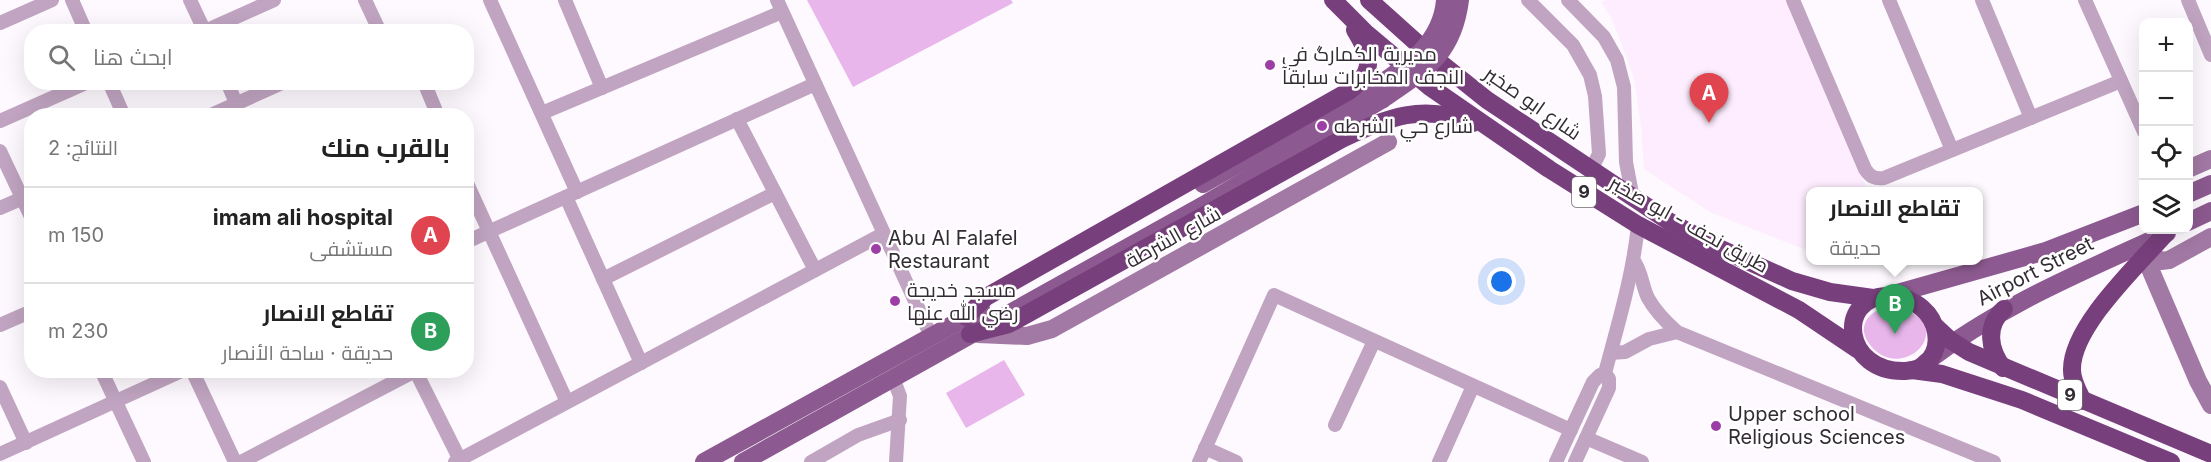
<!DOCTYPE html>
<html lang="ar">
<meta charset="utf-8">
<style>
:root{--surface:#fff;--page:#f6f6f6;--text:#222;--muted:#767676;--line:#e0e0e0;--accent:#b45309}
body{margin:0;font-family:Inter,Cairo,sans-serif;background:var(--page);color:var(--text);direction:rtl}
.controls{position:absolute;right:18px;top:18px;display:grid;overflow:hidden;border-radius:12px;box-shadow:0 6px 24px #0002}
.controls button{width:54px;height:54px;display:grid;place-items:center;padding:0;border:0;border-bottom:2px solid var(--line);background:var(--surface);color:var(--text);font:30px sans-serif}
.you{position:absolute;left:1502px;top:282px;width:21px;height:21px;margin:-15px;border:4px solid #fff;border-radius:50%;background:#1a73e8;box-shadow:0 0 0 9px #1a73e833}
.badge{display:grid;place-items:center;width:39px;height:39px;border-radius:50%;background:var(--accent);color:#fff;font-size:20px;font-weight:700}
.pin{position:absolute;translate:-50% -50px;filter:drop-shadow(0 2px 3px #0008)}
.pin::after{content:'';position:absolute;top:32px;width:21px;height:18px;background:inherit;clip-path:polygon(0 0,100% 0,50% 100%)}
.popup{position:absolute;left:1806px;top:187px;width:177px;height:78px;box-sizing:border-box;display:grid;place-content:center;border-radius:12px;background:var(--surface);filter:drop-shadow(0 2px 4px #0005);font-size:20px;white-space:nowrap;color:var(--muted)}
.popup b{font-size:22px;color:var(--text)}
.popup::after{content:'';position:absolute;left:50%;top:100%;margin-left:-12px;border:12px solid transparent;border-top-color:var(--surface)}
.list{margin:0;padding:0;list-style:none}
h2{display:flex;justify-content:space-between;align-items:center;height:78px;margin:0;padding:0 24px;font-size:26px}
h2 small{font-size:20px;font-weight:400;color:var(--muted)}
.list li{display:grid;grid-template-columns:39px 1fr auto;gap:18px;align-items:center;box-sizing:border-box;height:96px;padding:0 24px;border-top:2px solid var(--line)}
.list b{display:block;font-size:22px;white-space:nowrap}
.list p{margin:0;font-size:20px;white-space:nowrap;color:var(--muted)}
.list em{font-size:20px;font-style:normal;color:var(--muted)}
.icon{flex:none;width:33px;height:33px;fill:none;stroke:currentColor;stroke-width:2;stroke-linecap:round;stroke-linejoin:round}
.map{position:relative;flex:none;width:2211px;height:462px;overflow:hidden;direction:ltr}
.search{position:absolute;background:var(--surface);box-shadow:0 6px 24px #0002;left:24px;top:24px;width:450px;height:66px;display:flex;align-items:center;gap:15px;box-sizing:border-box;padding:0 21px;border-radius:24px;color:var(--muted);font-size:22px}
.panel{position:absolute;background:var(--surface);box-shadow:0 6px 24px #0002;left:24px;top:108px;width:450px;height:270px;border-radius:24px;direction:rtl}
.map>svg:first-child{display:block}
.built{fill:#fdedfe}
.green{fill:#e8b6eb}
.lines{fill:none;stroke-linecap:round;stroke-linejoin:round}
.street{stroke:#c0a4c1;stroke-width:14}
.secondary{stroke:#a279a5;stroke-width:18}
.primary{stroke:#8c5a90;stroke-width:18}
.highway{stroke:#783f7d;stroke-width:18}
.primary-bridge{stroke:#8c5a90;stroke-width:18}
.poi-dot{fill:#9d3ea6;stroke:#fff;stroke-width:2}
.labels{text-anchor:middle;stroke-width:5;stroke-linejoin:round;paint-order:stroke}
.shield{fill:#fff;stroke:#716b71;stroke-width:1.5}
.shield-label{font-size:18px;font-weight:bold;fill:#342c34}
.poi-label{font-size:20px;fill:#342c34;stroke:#fff;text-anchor:start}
.street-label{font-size:20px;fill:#342c34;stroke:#fff}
</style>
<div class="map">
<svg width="2211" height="462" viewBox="0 0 2211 462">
<rect width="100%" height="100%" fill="#fdf9fe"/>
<!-- built -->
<path class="built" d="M1606,0H1789L1868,191L1811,192V250H1806L1710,212L1644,169L1641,126L1634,78L1612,19L1601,2Z"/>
<!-- green -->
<g class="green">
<path d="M807,0H1011L1013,3L853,87Z"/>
<path d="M1894,306C1966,324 1899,389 1868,342C1855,322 1875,307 1894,306Z"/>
<path d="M1004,360L1025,395L966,428L946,393Z"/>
</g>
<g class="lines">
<!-- street -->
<g class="street">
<path d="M72,0L86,32"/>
<path d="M190,0L205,32"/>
<path d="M365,0L380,32"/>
<path d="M490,0L577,192"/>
<path d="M565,0L602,88"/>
<path d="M777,0L931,336"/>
<path d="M1528,0L1573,45L1590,75L1595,96L1599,154L1591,170"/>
<path d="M1568,0L1604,37L1617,60L1624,87L1626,162L1633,199"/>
<path d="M1793,0L1865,169C1870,177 1875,179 1884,178L2121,81"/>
<path d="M1889,0L1952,150"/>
<path d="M1982,0L2031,118"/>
<path d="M2085,0L2144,132"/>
<path d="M2188,0L2211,55"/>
<path d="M0,23L52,0"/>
<path d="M203,32L274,0"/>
<path d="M109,82L124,116"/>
<path d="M227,82L236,103"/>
<path d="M424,82L438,116"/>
<path d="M542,113L782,12"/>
<path d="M209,116L284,82"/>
<path d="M737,119L815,270"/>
<path d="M0,121L88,82"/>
<path d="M0,151L32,219"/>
<path d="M466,181L567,402"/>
<path d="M566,197L641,363"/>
<path d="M0,208L32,194"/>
<path d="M466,242L815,84"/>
<path d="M1634,261C1642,272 1642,286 1648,298C1655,311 1666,322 1677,332L1994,462"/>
<path d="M603,279L775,193"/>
<path d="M0,325L32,311"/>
<path d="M1611,353L1625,352L1649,339L1677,332"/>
<path d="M101,370L144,462"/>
<path d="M192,370L235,462"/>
<path d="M415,370L461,462"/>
<path d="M893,378L900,396L896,462"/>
<path d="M0,387L26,443"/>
<path d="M1335,425L1374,341"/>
<path d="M1586,438L1642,462"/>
<path d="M1205,448L1236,462"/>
<path d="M0,454L184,370"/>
<path d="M241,462L415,371"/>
<path d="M455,462L883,234"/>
<path d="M811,462L858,435L900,420"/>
<path d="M1199,462L1274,295L1571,430"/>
<path d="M1439,462L1473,386"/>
<path d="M1556,462L1593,382L1600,375L1605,373"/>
<path d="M1575,462L1609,388V379L1605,373C1618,324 1633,275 1638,225"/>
</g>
<!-- secondary -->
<g class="secondary">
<path d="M2188,169L2211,159"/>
<path d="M2148,253L2161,261L2169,260L2211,237"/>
<path d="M2145,257L2198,381L2211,405"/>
<path d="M978,334L1027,336L1052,329L1388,142"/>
</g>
<!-- primary -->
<g class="primary">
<path d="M1203,184L1377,86"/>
<path d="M2188,194L2211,184"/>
<path d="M2188,222L2211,211"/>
<path d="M1887,296L2046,251L2144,213"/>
<path d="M1925,363C2000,305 2082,272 2167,233"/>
<path d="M704,462L981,309"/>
<path d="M743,462L1207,203L1383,99"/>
</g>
<!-- highway -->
<g class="highway">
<path d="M1333,0L1367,34L1430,87L1549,169L1638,225L1799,310L1857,349"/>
<path d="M1369,0L1428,53L1487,100L1670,222L1721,249L1792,281L1830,292L1873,298"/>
<path d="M1887,296C1947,297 1952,369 1905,371C1844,373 1835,298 1887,296Z"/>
<path d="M966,317L986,297L1349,91C1376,71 1371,56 1355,30"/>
<path d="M1935,326L1950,340L1969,352L2211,454"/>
<path d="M970,334L1009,324L1342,139C1388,117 1423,103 1473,123"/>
<path d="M2003,368C1989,349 1985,326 2004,309"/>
<path d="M1912,370L1942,374L2022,400L2171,462"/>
<path d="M2083,401C2078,391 2072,381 2072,370C2071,327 2138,265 2166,233"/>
</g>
<!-- primary-bridge -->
<g class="primary-bridge">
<path d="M1377,86C1409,65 1442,41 1445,0"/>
<path d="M1383,99C1425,70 1453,55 1460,0"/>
</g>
</g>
<!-- markers -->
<g class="poi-dot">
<circle cx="1270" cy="65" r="6"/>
<circle cx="1322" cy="126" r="6"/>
<circle cx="876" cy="249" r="6"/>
<circle cx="895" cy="301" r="6"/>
<circle cx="1716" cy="426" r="6"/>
</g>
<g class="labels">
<!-- shield labels -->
<g class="shield">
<rect x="1572" y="177" width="24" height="30" rx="4.5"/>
<rect x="2058" y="380" width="24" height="30" rx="4.5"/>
</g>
<g class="shield-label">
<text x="1584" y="198">9</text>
<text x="2070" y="401">9</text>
</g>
<!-- poi labels -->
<g class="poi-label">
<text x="1282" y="61">مديرية الكمارگ في<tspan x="1282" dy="23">النجف المخابرات سابقآ</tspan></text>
<text x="1334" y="133">شارع حي الشرطه</text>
<text x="888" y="245">Abu Al Falafel<tspan x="888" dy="23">Restaurant</tspan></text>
<text x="907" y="297">مسجد خديجة<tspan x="907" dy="23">رضي الله عنها</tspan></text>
<text x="1728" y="421">Upper school<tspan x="1728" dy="23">Religious Sciences</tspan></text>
</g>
<!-- street labels -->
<g class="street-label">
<text transform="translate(1533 103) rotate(35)" y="7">شارع ابو صخير</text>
<text transform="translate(1689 224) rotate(29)" y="7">طريق نجف - ابو صخير</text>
<text transform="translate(1173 237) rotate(-29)" y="7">شارع الشرطة</text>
<text transform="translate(2035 271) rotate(-27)" y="7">Airport Street</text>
</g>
</g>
</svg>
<div class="controls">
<button>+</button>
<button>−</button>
<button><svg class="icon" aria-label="locate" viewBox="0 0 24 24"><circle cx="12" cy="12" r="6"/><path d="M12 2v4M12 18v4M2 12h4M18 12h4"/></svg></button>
<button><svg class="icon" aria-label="layers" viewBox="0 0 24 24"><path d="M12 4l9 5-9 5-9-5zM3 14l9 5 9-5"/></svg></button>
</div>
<div class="you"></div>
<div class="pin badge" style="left:1709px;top:123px;background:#e0444e">A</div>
<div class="pin badge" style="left:1895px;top:334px;background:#2e9e5b">B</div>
<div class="popup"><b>تقاطع الانصار</b>حديقة</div>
<div class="search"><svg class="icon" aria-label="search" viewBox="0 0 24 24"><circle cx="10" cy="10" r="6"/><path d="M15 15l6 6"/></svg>ابحث هنا</div>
<section class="panel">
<h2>بالقرب منك<small>النتائج: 2</small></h2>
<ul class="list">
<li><span class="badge" style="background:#e0444e">A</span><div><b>imam ali hospital</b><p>مستشفى</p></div><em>150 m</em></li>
<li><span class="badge" style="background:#2e9e5b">B</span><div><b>تقاطع الانصار</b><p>حديقة · ساحة الأنصار</p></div><em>230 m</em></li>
</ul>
</section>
</div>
